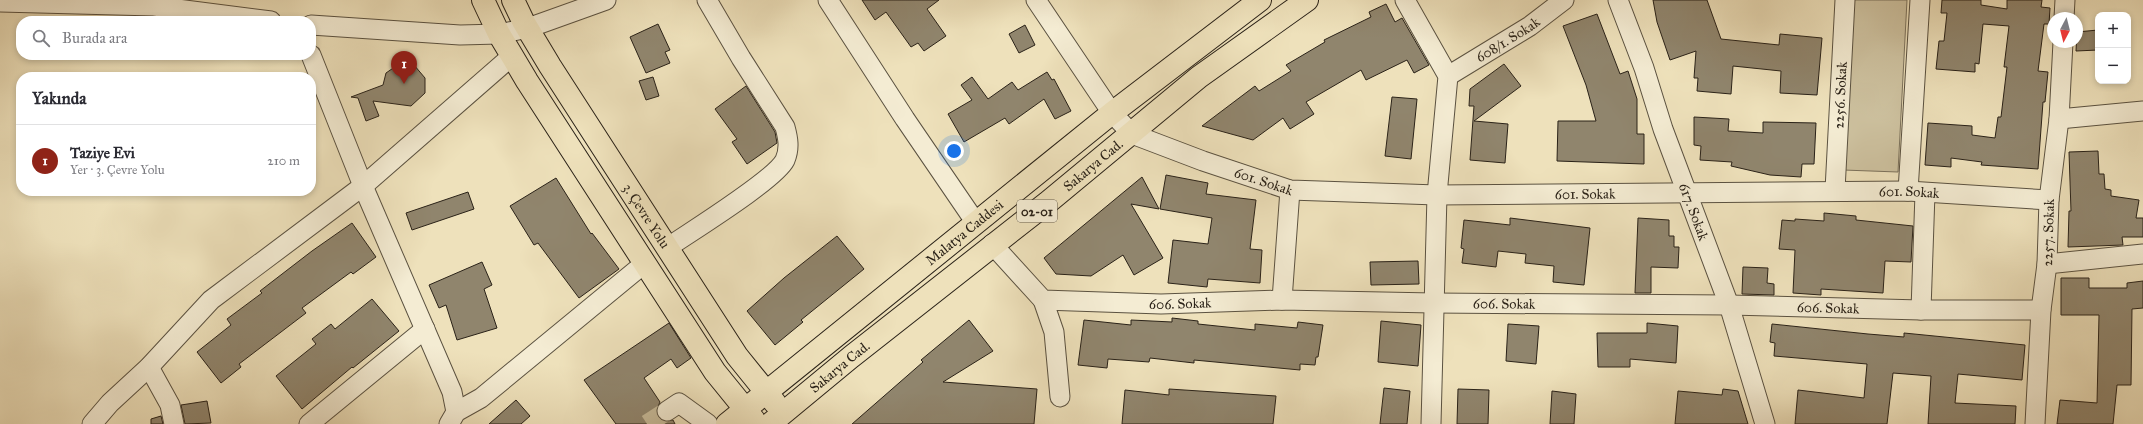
<!DOCTYPE html>
<html lang="tr">
<meta charset="utf-8">
<style>
:root{--surface:#fff;--page:#f2f2f3;--text:#2b2b33;--muted:#7c7c81;--line:#e1e1e2;--accent:#8f2418}
body{margin:0;font-family:"IM FELL Great Primer",serif;background:var(--page);color:var(--text)}
.controls{position:absolute;right:12px;top:12px;display:grid;overflow:hidden;border-radius:8px;box-shadow:0 2px 6px #0003}
.controls button{width:36px;height:36px;display:grid;place-items:center;padding:0;border:0;border-bottom:1px solid var(--line);background:var(--surface);color:var(--text);font:20px sans-serif}
.compass{position:absolute;left:2047px;top:12px;width:36px;height:36px;border-radius:50%;background:var(--surface);box-shadow:0 2px 6px #0003;rotate:187deg}
.you{position:absolute;left:954px;top:151px;width:14px;height:14px;margin:-10px;border:3px solid #fff;border-radius:50%;background:#1a73e8;box-shadow:0 0 0 6px #1a73e833}
.badge{display:grid;place-items:center;width:26px;height:26px;border-radius:50%;background:var(--accent);color:#fff;font-size:13px;font-weight:700}
.pin{position:absolute;translate:-50% -33px;filter:drop-shadow(0 1px 2px #0008)}
.pin::after{content:'';position:absolute;top:21px;width:14px;height:12px;background:inherit;clip-path:polygon(0 0,100% 0,50% 100%)}
.list{margin:0;padding:0;list-style:none}
h2{display:flex;justify-content:space-between;align-items:center;height:52px;margin:0;padding:0 16px;font-size:17px}
h2 small{font-size:13px;font-weight:400;color:var(--muted)}
.list li{display:grid;grid-template-columns:26px 1fr auto;gap:12px;align-items:center;box-sizing:border-box;height:72px;padding:0 16px;border-top:1px solid var(--line)}
.list b{display:block;font-size:15px;white-space:nowrap}
.list p{margin:0;font-size:13px;white-space:nowrap;color:var(--muted)}
.list em{font-size:13px;font-style:normal;color:var(--muted)}
.icon{flex:none;width:22px;height:22px;fill:none;stroke:currentColor;stroke-width:2;stroke-linecap:round;stroke-linejoin:round}
.map{position:relative;flex:none;width:2143px;height:424px;overflow:hidden}
.search{position:absolute;background:var(--surface);box-shadow:0 2px 6px #0003;left:16px;top:16px;width:300px;height:44px;display:flex;align-items:center;gap:10px;box-sizing:border-box;padding:0 14px;border-radius:16px;color:var(--muted);font-size:15px}
.panel{position:absolute;background:var(--surface);box-shadow:0 2px 6px #0003;left:16px;top:72px;width:300px;height:124px;border-radius:16px}
.map>svg:first-child{display:block}
.green{fill:#cdc19f;stroke:#7c725c}
.building{fill:#90856d;stroke:#2a2218}
.lines{fill:none;stroke-linecap:round;stroke-linejoin:round}
.minor-tunnel{stroke:#c7bb9a;stroke-width:19;stroke-dasharray:19 10;stroke-linecap:butt}
.minor-casing{stroke:#5b5241;stroke-width:21}
.major-casing{stroke:#2a2218;stroke-width:24}
.minor{stroke:#f4ecd3;stroke-width:19}
.major{stroke:#eee1bb;stroke-width:22}
.labels{text-anchor:middle;stroke-width:3;stroke-linejoin:round;paint-order:stroke}
.shield{fill:#f4ecd3;stroke:#675f50;stroke-width:1}
.shield-label{font-size:13px;font-weight:bold;fill:#2a2218}
.street-label{font-size:14px;fill:#2a2218;stroke:#f4ecd3}
</style>
<div class="map">
<svg width="2143" height="424" viewBox="0 0 2143 424">
<rect width="100%" height="100%" fill="#eee1bb"/>
<filter id="stains"><feTurbulence type="fractalNoise" baseFrequency=".005" numOctaves="4"/><feColorMatrix values="0 0 0 0 .2 0 0 0 0 .09 0 0 0 0 .02 0 0 0 .5 -.17"/></filter>
<radialGradient id="worn" r=".72"><stop offset=".6" stop-color="#630" stop-opacity="0"/><stop offset="1" stop-color="#630" stop-opacity=".3"/></radialGradient>
<!-- green -->
<path class="green" d="M1850,0H1907L1898,172L1843,170Z"/>
<!-- building -->
<g class="building">
<path d="M862,0H939L927,9L946,36L924,51L918,43L911,47L886,12L875,20Z"/>
<path d="M1653,0H1707L1721,39L1779,45L1780,34L1822,38L1817,95L1780,93L1781,71L1733,66L1731,94L1697,91L1698,78H1694L1696,51L1670,60L1657,22Z"/>
<path d="M1942,0H1981V5L2007,9V0H2042L2041,7L2050,8L2049,24H2044L2038,71L2048,72L2045,102H2043L2038,169L1981,165L1982,162L1951,158V167L1925,165L1928,123L1972,126V135L1995,138L1998,117H2001L2007,67H2004L2009,26L1983,24L1979,64L1975,63V72L1936,69L1939,41H1944L1947,13H1941Z"/>
<path d="M1386,4L1395,22L1402,18L1429,65L1414,73L1407,60L1366,80L1361,70L1306,102L1314,114L1290,129L1283,118L1253,140L1202,126L1255,86L1259,91L1291,71L1286,65L1325,42L1324,40L1371,17L1369,12Z"/>
<path d="M1597,14L1620,74L1628,71L1637,99V134H1644V164L1557,161L1558,121H1596L1586,85L1563,26Z"/>
<path d="M658,24L670,50L665,52L670,63L646,73L630,37Z"/>
<path d="M1025,25L1035,45L1019,53L1009,34Z"/>
<path d="M2098,30V50L2076,51L2077,32Z"/>
<path d="M399,64L414,65L425,78V93L411,106L373,101L379,116L366,121L358,98L351,97L383,85L386,73Z"/>
<path d="M1504,64L1521,86L1474,121L1508,124L1505,163L1470,160L1474,106H1469L1470,89Z"/>
<path d="M1047,72L1052,80L1054,79L1071,111L1055,119L1044,99L1009,124L1005,118L964,142L948,114L972,100L961,85L972,77L988,99L1012,82L1018,90Z"/>
<path d="M653,77L659,96L646,100L639,81Z"/>
<path d="M746,86L775,132L777,143L747,164L732,142L737,139L715,109Z"/>
<path d="M1392,97L1417,99L1411,159L1385,156Z"/>
<path d="M1694,117L1729,119L1728,131L1763,133V122L1816,123L1814,164H1802L1801,177L1770,175L1731,166L1732,162L1700,160L1701,146L1694,145Z"/>
<path d="M2098,151L2099,174H2104L2105,189L2111,190V196L2139,200L2136,218H2143V237H2122L2123,245L2068,247L2069,211H2071L2069,152Z"/>
<path d="M1166,175L1208,183L1206,194L1256,200L1250,249L1262,250L1260,283L1208,279L1207,287L1168,283L1173,240L1208,244L1212,218L1160,209Z"/>
<path d="M1142,177L1159,209L1131,204L1163,258L1134,275L1123,255L1091,276L1056,274L1044,258Z"/>
<path d="M556,178L591,234L592,233L619,269L579,298L538,243L534,245L510,206Z"/>
<path d="M468,192L474,209L412,230L406,213Z"/>
<path d="M1824,213L1856,216V220L1913,226L1911,262L1885,261L1883,293L1821,289V295L1793,293L1795,250L1779,249L1782,220L1795,221V219L1824,221Z"/>
<path d="M1510,218L1590,228L1584,285L1553,282L1554,266L1525,263L1526,254L1498,251L1496,267L1462,263L1464,249L1461,248L1464,220L1510,225Z"/>
<path d="M1638,218L1669,220V236H1674V247H1679L1678,268L1651,267V293H1635Z"/>
<path d="M352,223L376,257L353,274L351,272L302,308L306,313L239,364L241,367L221,383L197,352L231,325L227,319L262,293L260,291L312,251Z"/>
<path d="M837,236L864,269L801,320L803,322L775,345L747,311L784,278Z"/>
<path d="M1418,261L1419,284L1371,285L1370,262Z"/>
<path d="M482,262L492,285L484,289L497,328L457,340L446,305L439,308L429,285Z"/>
<path d="M1743,267L1768,268L1767,283L1774,284V295L1742,294Z"/>
<path d="M2061,278H2089V288H2127V283L2143,281V308L2132,309L2131,385H2117L2113,424H2057L2060,400L2097,403L2099,315H2061Z"/>
<path d="M372,299L399,331L353,368L352,367L302,409L276,376L316,344L312,339L331,324L335,329Z"/>
<path d="M1172,318L1198,321V324L1255,330V324L1297,328L1298,322L1323,325L1318,357H1316L1315,365L1300,364V370L1194,360V363L1150,358L1149,362L1108,359L1107,368L1078,365L1084,320L1131,325V320L1172,322Z"/>
<path d="M969,320L993,351L943,382L1037,389L1034,424H852L923,362L921,360Z"/>
<path d="M1381,321L1421,325L1418,366L1378,362Z"/>
<path d="M669,323L691,358L677,368L671,359L644,378L660,402L656,411L658,417L662,421L673,420L675,424H616L584,380Z"/>
<path d="M1647,323L1678,326L1676,363L1630,359V367H1598L1597,333H1647Z"/>
<path d="M1508,324L1539,326L1536,364L1506,361Z"/>
<path d="M1772,324L1868,334L1904,337V333L2025,345L2022,380L1958,374L1955,403L2016,406L2015,424H1928L1931,376L1893,373L1887,424H1795L1798,390L1864,398L1867,364L1774,356L1775,343L1770,342Z"/>
<path d="M1384,388L1410,391L1407,424H1380Z"/>
<path d="M1169,389L1276,396L1273,424H1122L1125,390L1169,395Z"/>
<path d="M1458,389L1489,390L1488,424H1457Z"/>
<path d="M1723,389L1738,391L1748,424H1675L1678,391L1722,395Z"/>
<path d="M1552,391L1576,394L1574,424H1550Z"/>
<path d="M516,400L530,416L521,424H489Z"/>
<path d="M207,401L211,423L185,424L181,405Z"/>
<path d="M161,416L163,424H151V419Z"/>
</g>
<g class="lines">
<!-- minor-tunnel -->
<path class="minor-tunnel" d="M647,424L667,411"/>
<defs>
<g id="minor">
<path d="M828,0L905,119L976,223"/>
<path id="s1" d="M1036,0L1112,113L1132,134L1203,161L1290,190L1437,195L1908,191L2049,200"/>
<path d="M1405,0L1448,76L1437,195L1431,424"/>
<path id="s2" d="M1618,0L1644,68L1663,129L1729,305L1765,424"/>
<path d="M0,2L154,6L271,21"/>
<path d="M2064,18L2065,0"/>
<path d="M311,25L460,35L499,34L528,28L606,0"/>
<path d="M311,55L363,186L452,392L456,412"/>
<path id="s3" d="M1448,76L1530,26L1564,0"/>
<path d="M2059,119L2143,111"/>
<path id="s4" d="M1835,190L1845,0"/>
<path d="M1908,191L1920,0"/>
<path id="s5" d="M992,244L1043,300L1161,304L1282,300L1433,303L1729,305L1921,310H2041"/>
<path d="M667,248C690,232 775,180 785,160C790,148 788,138 785,127L741,58L707,0"/>
<path d="M2047,264L2143,254"/>
<path d="M1043,300L1054,332L1060,397"/>
<path d="M1282,300L1290,190"/>
<path d="M1921,310L1925,193"/>
<path d="M149,367L170,405L174,424"/>
<path d="M667,411L679,403L708,424"/>
<path d="M92,424L110,403L149,367L211,300L363,186L512,56"/>
<path d="M309,424L425,329"/>
<path d="M449,424L456,412L481,398L645,263"/>
<path id="s6" d="M2035,424L2041,310L2047,264L2049,200L2059,119L2063,42"/>
</g>
<g id="major">
<path d="M483,0L499,34L527,81L715,372L754,420"/>
<path id="s7" d="M513,0L523,21L550,66L737,356L775,403"/>
<path id="s8" d="M727,424L1112,113L1260,0"/>
<path id="s9" d="M770,424L851,357L1047,203L1199,77L1307,0"/>
</g>
</defs>
<!-- minor casing -->
<use href="#minor" class="minor-casing"/>
<!-- major casing -->
<use href="#major" class="major-casing"/>
<!-- minor -->
<use href="#minor" class="minor"/>
<!-- major -->
<use href="#major" class="major"/>
</g>
<g class="labels">
<!-- shield labels -->
<rect class="shield" x="1017" y="200" width="40" height="22" rx="3"/>
<g class="shield-label">
<text x="1037" y="216">02-01</text>
</g>
<!-- street labels -->
<g class="street-label">
<text dy="5" stroke="none"><textPath href="#s3" startOffset="70">608/1. Sokak</textPath></text>
<text dy="5" stroke="none"><textPath href="#s4" startOffset="95">2256. Sokak</textPath></text>
<text dy="5" stroke="none"><textPath href="#s9" startOffset="414">Sakarya Cad.</textPath></text>
<text dy="5" stroke="none"><textPath href="#s1" startOffset="305">601. Sokak</textPath></text>
<text dy="5" stroke="none"><textPath href="#s1" startOffset="952">601. Sokak</textPath></text>
<text dy="5" stroke="none"><textPath href="#s1" startOffset="628">601. Sokak</textPath></text>
<text dy="5" stroke="none"><textPath href="#s2" startOffset="225">617. Sokak</textPath></text>
<text dy="5" stroke="none"><textPath href="#s7" startOffset="254">3. Çevre Yolu</textPath></text>
<text dy="5" stroke="none"><textPath href="#s8" startOffset="305">Malatya Caddesi</textPath></text>
<text dy="5" stroke="none"><textPath href="#s6" startOffset="192">2257. Sokak</textPath></text>
<text dy="5" stroke="none"><textPath href="#s5" startOffset="213">606. Sokak</textPath></text>
<text dy="5" stroke="none"><textPath href="#s5" startOffset="537">606. Sokak</textPath></text>
<text dy="5" stroke="none"><textPath href="#s5" startOffset="861">606. Sokak</textPath></text>
<text dy="5" stroke="none"><textPath href="#s9" startOffset="90">Sakarya Cad.</textPath></text>
</g>
</g>
<rect width="100%" height="100%" filter="url(#stains)"/>
<rect width="100%" height="100%" fill="url(#worn)"/>
</svg>
<div class="controls">
<button>+</button>
<button>−</button>
</div>
<svg class="compass" viewBox="-18 -18 36 36"><path d="M0-13l5 13h-10z" fill="#e53935"/><path d="M0 13l5-13h-10z" fill="#7c7c81"/></svg>
<div class="you"></div>
<div class="pin badge" style="left:404px;top:84px">1</div>
<div class="search"><svg class="icon" aria-label="search" viewBox="0 0 24 24"><circle cx="10" cy="10" r="6"/><path d="M15 15l6 6"/></svg>Burada ara</div>
<section class="panel">
<h2>Yakında<small></small></h2>
<ul class="list">
<li><span class="badge">1</span><div><b>Taziye Evi</b><p>Yer · 3. Çevre Yolu</p></div><em>210 m</em></li>
</ul>
</section>
</div>
